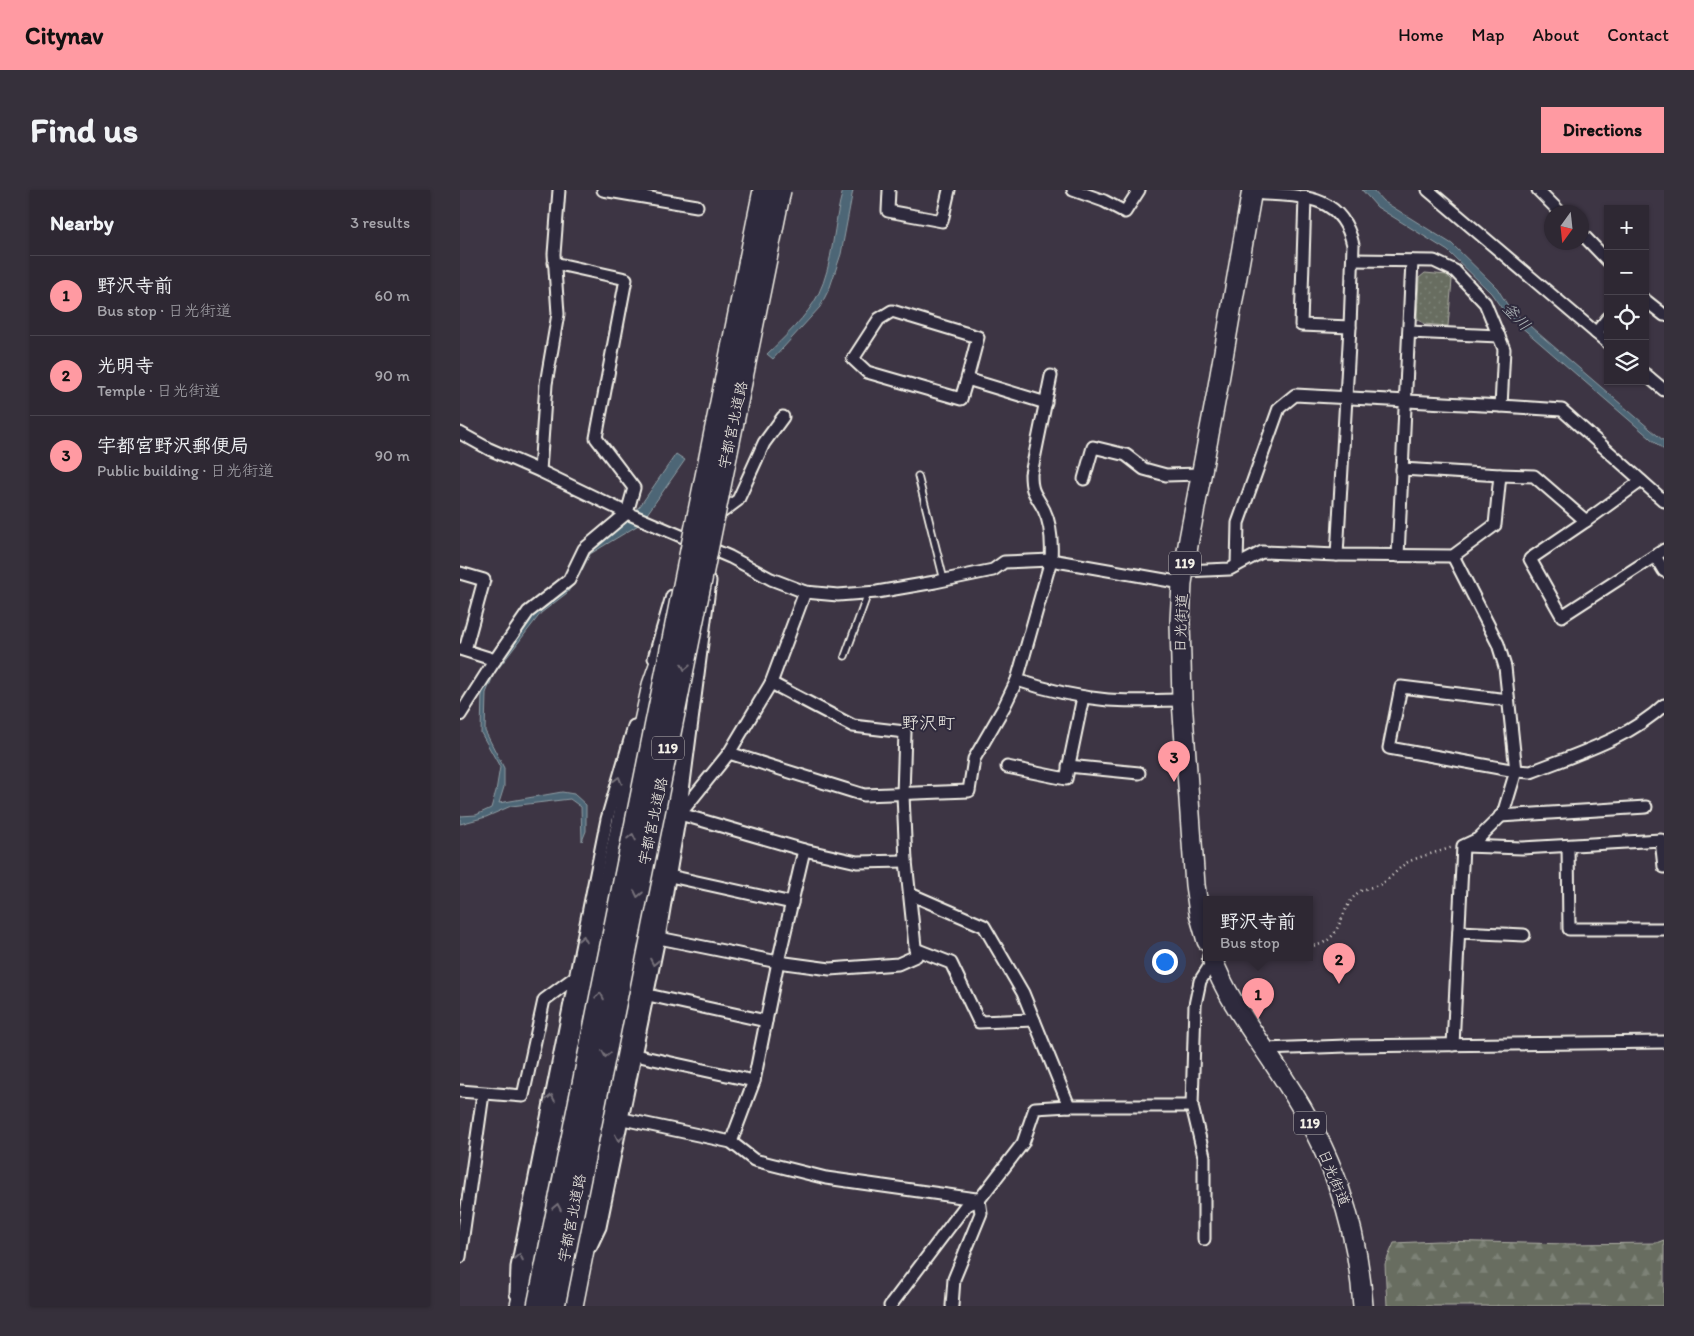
<!DOCTYPE html>
<meta charset="utf-8">
<style>
:root{--surface:#2e2833;--page:#36303b;--text:#f1f3f6;--muted:#a7a6ac;--line:#49444e;--accent:#ff9aa2}
body{margin:0;font-family:Itim,"Klee One",sans-serif;background:var(--page);color:var(--text)}
.controls{position:absolute;right:15px;top:15px;display:grid;overflow:hidden;border-radius:0px;box-shadow:0 1px 4px #0004}
.controls button{width:45px;height:45px;display:grid;place-items:center;padding:0;border:0;border-bottom:1px solid var(--line);background:var(--surface);color:var(--text);font:25px sans-serif}
.compass{position:absolute;left:1084px;top:15px;width:45px;height:45px;border-radius:50%;background:var(--surface);box-shadow:0 1px 4px #0004;rotate:195deg}
.you{position:absolute;left:704px;top:771px;width:18px;height:18px;margin:-12px;border:4px solid #fff;border-radius:50%;background:#1a73e8;box-shadow:0 0 0 8px #1a73e833}
.badge{display:grid;place-items:center;width:32px;height:32px;border-radius:50%;background:var(--accent);color:#111;font-size:16px;font-weight:700}
.pin{position:absolute;translate:-50% -41px;filter:drop-shadow(0 1px 2px #0008)}
.pin::after{content:'';position:absolute;top:26px;width:18px;height:15px;background:inherit;clip-path:polygon(0 0,100% 0,50% 100%)}
.popup{position:absolute;left:743px;top:706px;width:110px;height:65px;box-sizing:border-box;display:grid;place-content:center;border-radius:0px;background:var(--surface);filter:drop-shadow(0 1px 4px #0005);font-size:16px;white-space:nowrap;color:var(--muted)}
.popup b{font-size:19px;color:var(--text)}
.popup::after{content:'';position:absolute;left:50%;top:100%;margin-left:-10px;border:10px solid transparent;border-top-color:var(--surface)}
.list{margin:0;padding:0;list-style:none}
h2{display:flex;justify-content:space-between;align-items:center;height:65px;margin:0;padding:0 20px;font-size:21px}
h2 small{font-size:16px;font-weight:400;color:var(--muted)}
.list li{display:grid;grid-template-columns:32px 1fr auto;gap:15px;align-items:center;box-sizing:border-box;height:80px;padding:0 20px;border-top:1px solid var(--line)}
.list b{display:block;font-size:19px;white-space:nowrap}
.list p{margin:0;font-size:16px;white-space:nowrap;color:var(--muted)}
.list em{font-size:16px;font-style:normal;color:var(--muted)}
.icon{flex:none;width:28px;height:28px;fill:none;stroke:currentColor;stroke-width:2;stroke-linecap:round;stroke-linejoin:round}
.map{position:relative;flex:none;width:1204px;height:1116px;overflow:hidden;border-radius:0px}
header{display:flex;align-items:center;gap:30px;box-sizing:border-box;height:70px;padding:0 25px;background:var(--accent);color:#111}
header strong{font-size:24px}
nav{display:flex;gap:28px;margin-inline-start:auto;font-size:18px}
.intro{display:flex;align-items:center;justify-content:space-between;box-sizing:border-box;height:120px;padding:0 30px}
h1{margin:0;font-size:35px}
.button{padding:12px 22px;border-radius:0px;background:var(--accent);color:#111;font-size:18px;font-weight:700}
main{display:flex;gap:30px;padding:0 30px}
aside{flex:1;background:var(--surface);border-radius:0px;box-shadow:0 1px 4px #0004}
.map>svg:first-child{display:block}
.forest{fill:url(#forest-firs);stroke:#aeafa4}
.park{fill:url(#park-dots);stroke:#aeafa4}
.water{fill:#4d6676;stroke:#909ea4}
.lines{fill:none;stroke-linecap:round;stroke-linejoin:round}
.service-casing{stroke:#f4f1e8;stroke-width:9}
.minor-casing{stroke:#f4f1e8;stroke-width:15}
.trunk-casing{stroke:#f4f1e8;stroke-width:22}
.path{stroke:#f4f1e8;stroke-width:2.5;stroke-dasharray:1 4;stroke-linecap:butt}
.service{stroke:#2f2a3d;stroke-width:5.5}
.minor{stroke:#2f2a3d;stroke-width:11}
.trunk{stroke:#2f2a3d;stroke-width:19}
.trunk-bridge-casing{stroke:#f4f1e8;stroke-width:22;stroke-linecap:butt}
.trunk-bridge{stroke:#2f2a3d;stroke-width:19}
.oneway{stroke:#747079}
.labels{text-anchor:middle;stroke-width:4;stroke-linejoin:round;paint-order:stroke}
.shield{fill:#2f2a3d;stroke:#b9b5b5;stroke-width:1}
.shield-label{font-size:14px;font-weight:bold;fill:#f4f1e8}
.street-label{font-size:15px;fill:#f4f1e8;stroke:#2f2a3d}
.water-label{font-size:16px;font-style:italic;fill:#b1b9ba;stroke:#2f2a3d}
.quarter-label{font-size:18px;fill:#f4f1e8;stroke:#2f2a3d}
</style>
<header>
<strong>Citynav</strong>
<nav><a>Home</a><a>Map</a><a>About</a><a>Contact</a></nav>
</header>
<div class="intro"><h1>Find us</h1><a class="button">Directions</a></div>
<main>
<aside>
<h2>Nearby<small>3 results</small></h2>
<ul class="list">
<li><span class="badge">1</span><div><b>野沢寺前</b><p>Bus stop · 日光街道</p></div><em>60 m</em></li>
<li><span class="badge">2</span><div><b>光明寺</b><p>Temple · 日光街道</p></div><em>90 m</em></li>
<li><span class="badge">3</span><div><b>宇都宮野沢郵便局</b><p>Public building · 日光街道</p></div><em>90 m</em></li>
</ul>
</aside>
<div class="map">
<svg width="1204" height="1116" viewBox="0 0 1204 1116">
<defs>
<pattern id="forest-firs" width="22" height="20" patternUnits="userSpaceOnUse" patternTransform="scale(1.25)"><rect width="22" height="20" fill="#676d60"/><path d="M5 1l3.5 6h-7zM16 11l3.5 6h-7z" fill="#7d8277"/></pattern>
<pattern id="park-dots" width="8" height="8" patternUnits="userSpaceOnUse" patternTransform="scale(1.25)"><rect width="8" height="8" fill="#676d60"/><path d="M2 2h.1M6 6h.1" fill="none" stroke="#7d8277" stroke-width="1.8" stroke-linecap="round"/></pattern>
</defs>
<rect width="100%" height="100%" fill="#3d3544"/>
<filter id="ink" filterUnits="userSpaceOnUse"><feTurbulence type="fractalNoise" baseFrequency=".02" numOctaves="2"/><feDisplacementMap in="SourceGraphic" scale="10" xChannelSelector="R" yChannelSelector="G"/><feConvolveMatrix kernelMatrix="1 2 1 2 8 2 1 2 1" color-interpolation-filters="sRGB"/></filter>
<g filter="url(#ink)">
<!-- forest -->
<path class="forest" d="M1204,1050V1116H927L925,1074L934,1053L978,1051L1109,1054L1196,1053Z"/>
<!-- park -->
<path class="park" d="M965,83L987,85L992,90L988,136L964,134L957,128L959,88Z"/>
<!-- water -->
<g class="water">
<path d="M383,0H393L381,64L370,97L360,117L313,169L307,164C323,149 348,125 358,105C374,73 373,34 383,0Z"/>
<path d="M902,0H913L923,11L992,54L1037,98L1050,119L1204,251V260L1045,123L1031,103L988,61L917,17Z"/>
<path d="M216,264L225,270L180,334L130,364L119,386L107,403L81,423L34,484L26,503L25,541L44,578V597L39,613L102,602L114,604L126,615V641L122,651L121,617L110,609L51,616L26,627L0,634V626L16,625L31,618L36,601L40,577L21,543L22,502L29,484L71,423L126,364L180,316Z"/>
</g>
<g class="lines">
<defs>
<g id="service">
<path d="M458,286L484,390"/>
<path d="M385,466L408,403"/>
</g>
<g id="minor">
<path d="M143,0L237,16"/>
<path d="M429,0L428,21L482,31L489,0"/>
<path d="M613,0L644,11L665,22L679,0"/>
<path d="M968,0L1148,153"/>
<path d="M1078,0L1100,22"/>
<path d="M791,3C836,7 881,0 893,55L890,137L877,365"/>
<path d="M845,7L841,135L890,137"/>
<path d="M1122,44L1148,71"/>
<path d="M893,70L974,71L995,81L1025,113L1044,159L1041,216L1102,220L1204,311"/>
<path d="M1185,110L1204,125"/>
<path d="M949,142L1039,146"/>
<path d="M1136,143L1148,128"/>
<path d="M1185,184L1204,200"/>
<path d="M507,189L501,209L407,182L393,169L419,129L432,121L518,147L507,189L586,213"/>
<path d="M0,243L29,259L80,281L167,323L270,367L311,389L345,402L378,405L417,402L475,392L533,380L544,372L591,370L722,393"/>
<path d="M942,279L1040,285"/>
<path d="M80,281L86,194L98,124L94,64L99,0"/>
<path d="M624,289L633,257L666,265L684,279L706,285L740,284"/>
<path d="M262,322L278,310L304,253L323,227"/>
<path d="M1126,331L1181,291"/>
<path d="M938,366L952,71"/>
<path d="M1195,366L1204,381"/>
<path d="M777,375L778,333L819,218L835,205L1041,216"/>
<path d="M724,381L770,379L802,362L877,365L993,366L1035,335L1040,285L1074,286L1126,331L1070,369L1102,426L1204,360"/>
<path d="M0,383L24,390L5,460"/>
<path d="M345,402L311,493L269,563L220,624L344,660L397,672L446,671"/>
<path d="M0,459L35,470"/>
<path d="M194,468L212,406"/>
<path d="M557,490C587,500 616,507 648,510C672,512 697,510 722,510"/>
<path d="M1048,510L941,497L929,558L1056,581L1071,582C1116,564 1168,549 1204,515"/>
<path d="M0,525L35,470L68,422L109,390L124,359L167,323L174,298L136,248L166,89L94,73"/>
<path d="M269,563L404,605L509,601L514,569L544,517L557,490L591,370C592,354 591,334 584,320C576,304 571,304 571,284L591,186"/>
<path d="M608,576L679,583"/>
<path d="M547,577L606,589L623,507"/>
<path d="M1040,626L1186,617"/>
<path d="M1005,656L1062,658L1201,650L1204,677"/>
<path d="M1108,656L1109,739H1204"/>
<path d="M210,686L332,713"/>
<path d="M450,704L524,736L563,803L609,916"/>
<path d="M999,742L1064,745"/>
<path d="M199,748L318,772L370,779L438,774L456,766L446,671L443,605L445,542L393,536L311,493"/>
<path d="M455,759L491,773L519,832L574,830"/>
<path d="M188,805L306,831"/>
<path d="M993,855L1003,656L1018,649L1043,624L1056,581L1045,477L1038,454L993,366"/>
<path d="M805,859L886,856L1204,852"/>
<path d="M175,865L294,891"/>
<path d="M0,901L63,906L84,810L115,787"/>
<path d="M732,916L744,966V1049"/>
<path d="M163,929L271,952L294,970L366,988L516,1009"/>
<path d="M271,952L294,891L318,772L344,660"/>
<path d="M131,1056L140,1037L199,748L220,624L250,391"/>
<path d="M0,1067L23,904"/>
<path d="M56,1104L57,1077L147,629L174,536"/>
<path d="M430,1116L506,1015L519,1010L563,953L575,918L609,916H732L735,815L740,791L753,771"/>
<path d="M492,1116L494,1089L521,1023L519,1010"/>
</g>
<g id="trunk">
<path d="M747,751L739,723L735,695L722,510L720,432L722,393L729,349L757,202L792,0"/>
<path d="M752,768C768,812 799,849 824,889C871,961 897,1030 903,1116"/>
<path d="M60,1116L81,1022L144,714L192,495L204,461"/>
<path d="M113,1116L218,581L219,527"/>
</g>
</defs>
<!-- service casing -->
<use href="#service" class="service-casing"/>
<!-- minor casing -->
<use href="#minor" class="minor-casing"/>
<!-- trunk casing -->
<use href="#trunk" class="trunk-casing"/>
<!-- path -->
<path class="path" d="M849,756C884,755 877,719 899,702C905,698 914,697 921,694C931,689 938,678 948,672C960,666 979,662 993,657"/>
<!-- service -->
<use href="#service" class="service"/>
<!-- minor -->
<use href="#minor" class="minor"/>
<!-- trunk -->
<use href="#trunk" class="trunk"/>
<defs>
<g id="trunk-bridge">
<path d="M77,1116L303,0"/>
<path d="M95,1116L321,0"/>
</g>
</defs>
<!-- trunk-bridge casing -->
<use href="#trunk-bridge" class="trunk-bridge-casing"/>
<!-- trunk-bridge -->
<use href="#trunk-bridge" class="trunk-bridge"/>
</g>
<!-- one-way arrows -->
<defs><path id="oneway-chevron" d="M-2-3.5L2.5 0L-2 3.5" fill="none" stroke-width="1.6" stroke-linecap="round" stroke-linejoin="round" transform="scale(1.25)"/></defs>
<g class="oneway">
<use href="#oneway-chevron" transform="translate(225 477) rotate(101)"/>
<use href="#oneway-chevron" transform="translate(158 590) rotate(-74)"/>
<use href="#oneway-chevron" transform="translate(172 647) rotate(-78)"/>
<use href="#oneway-chevron" transform="translate(178 704) rotate(102)"/>
<use href="#oneway-chevron" transform="translate(123 749) rotate(-79)"/>
<use href="#oneway-chevron" transform="translate(194 772) rotate(101)"/>
<use href="#oneway-chevron" transform="translate(140 806) rotate(-79)"/>
<use href="#oneway-chevron" transform="translate(146 864) rotate(101)"/>
<use href="#oneway-chevron" transform="translate(91 908) rotate(-79)"/>
<use href="#oneway-chevron" transform="translate(159 948) rotate(102)"/>
<use href="#oneway-chevron" transform="translate(97 1017) rotate(-79)"/>
<use href="#oneway-chevron" transform="translate(59 1067) rotate(-79)"/>
</g>
</g>
<g class="labels">
<!-- shield labels -->
<g class="shield">
<rect x="709" y="361.5" width="32" height="23" rx="4"/>
<rect x="192" y="546.5" width="32" height="23" rx="4"/>
<rect x="834" y="921.5" width="32" height="23" rx="4"/>
</g>
<g class="shield-label">
<text x="725" y="378">119</text>
<text x="208" y="563">119</text>
<text x="850" y="938">119</text>
</g>
<!-- street labels -->
<g class="street-label">
<text transform="translate(273 235) rotate(-78)" y="5">宇都宮北道路</text>
<text transform="translate(721 433) rotate(-88)" y="5">日光街道</text>
<text transform="translate(193 631) rotate(-78)" y="5">宇都宮北道路</text>
<text transform="translate(874 988) rotate(68)" y="5">日光街道</text>
<text transform="translate(112 1028) rotate(-79)" y="5">宇都宮北道路</text>
</g>
<!-- water labels -->
<g class="water-label">
<text transform="translate(1057 126) rotate(46)" y="6">釜川</text>
</g>
<!-- quarter labels -->
<g class="quarter-label">
<text x="468" y="539">野沢町</text>
</g>
</g>
</svg>
<div class="controls">
<button>+</button>
<button>−</button>
<button><svg class="icon" aria-label="locate" viewBox="0 0 24 24"><circle cx="12" cy="12" r="6"/><path d="M12 2v4M12 18v4M2 12h4M18 12h4"/></svg></button>
<button><svg class="icon" aria-label="layers" viewBox="0 0 24 24"><path d="M12 4l9 5-9 5-9-5zM3 14l9 5 9-5"/></svg></button>
</div>
<svg class="compass" viewBox="-18 -18 36 36"><path d="M0-13l5 13h-10z" fill="#e53935"/><path d="M0 13l5-13h-10z" fill="#a7a6ac"/></svg>
<div class="you"></div>
<div class="pin badge" style="left:798px;top:829px">1</div>
<div class="popup"><b>野沢寺前</b>Bus stop</div>
<div class="pin badge" style="left:879px;top:794px">2</div>
<div class="pin badge" style="left:714px;top:592px">3</div>
</div>
</main>
